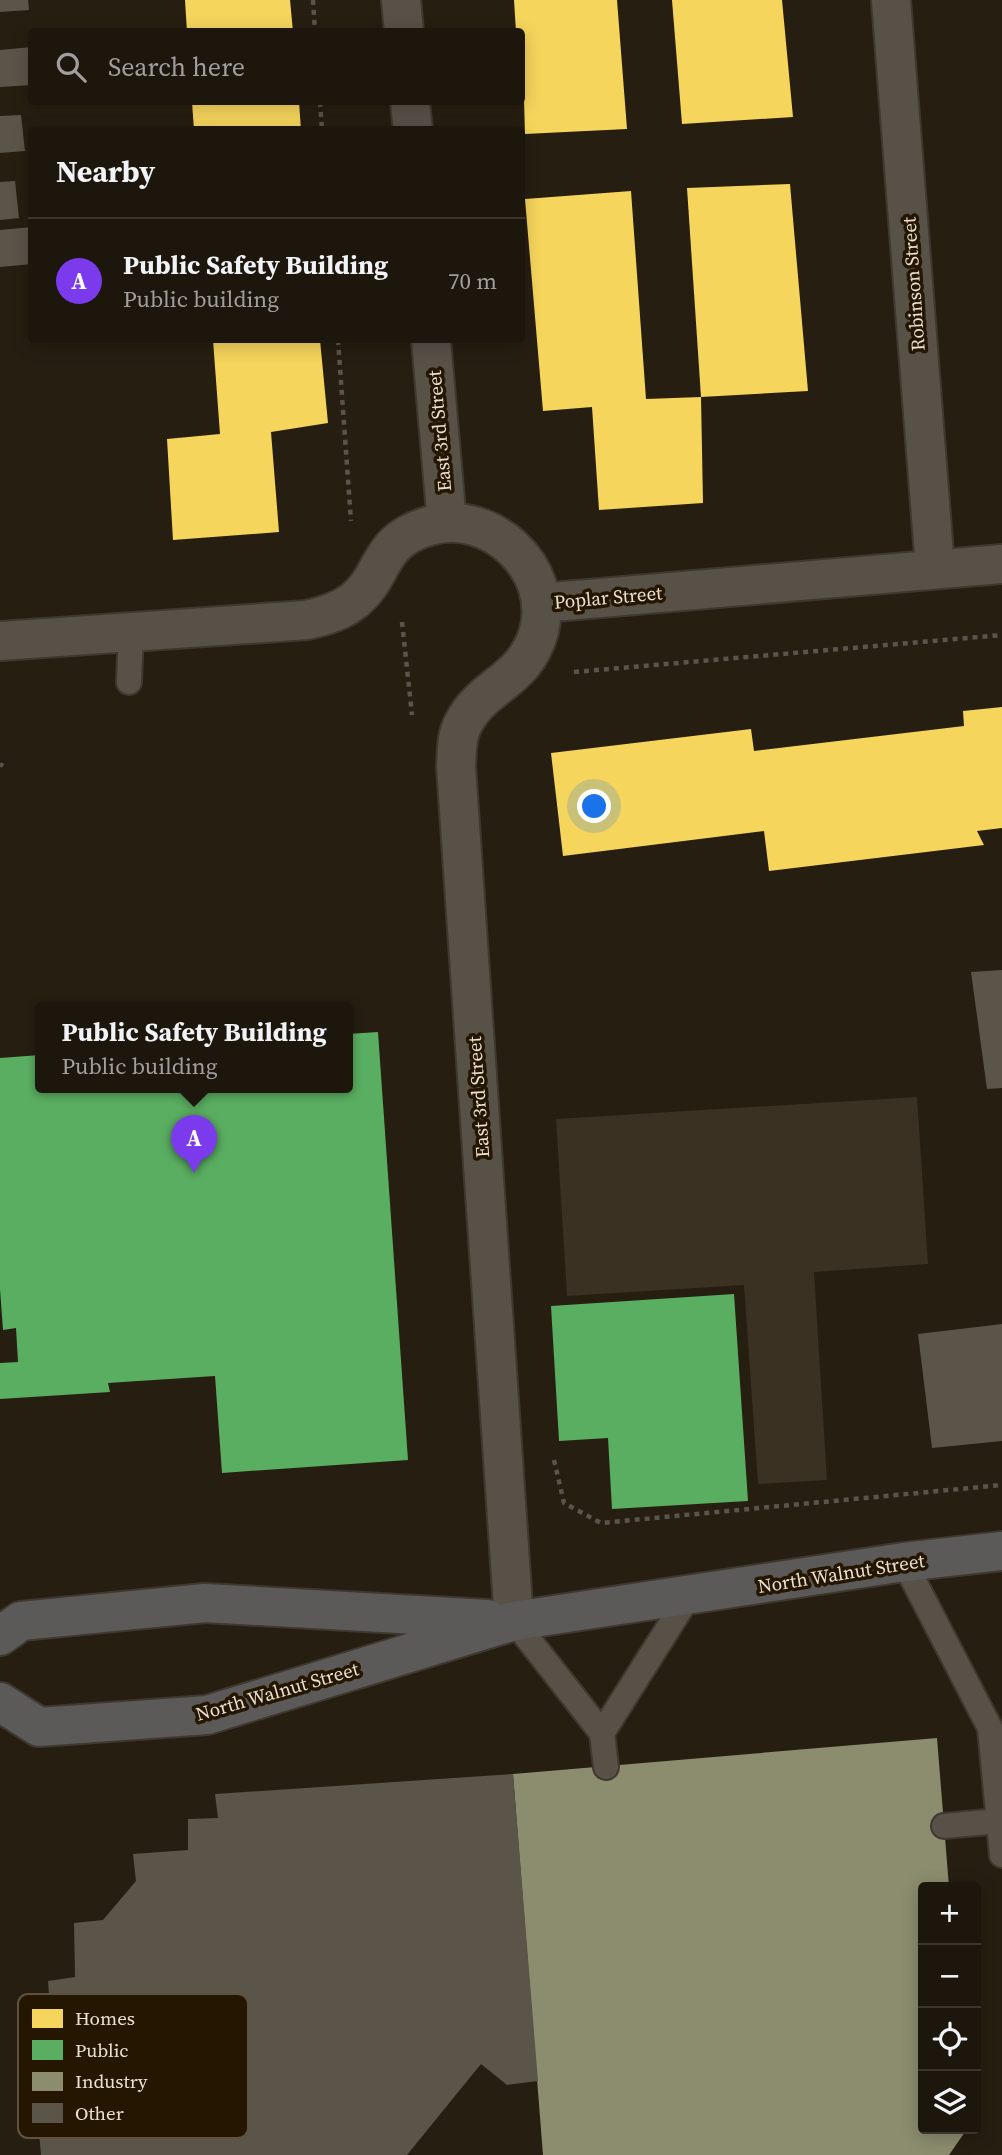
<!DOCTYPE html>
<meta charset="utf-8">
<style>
:root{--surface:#1c160d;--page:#29231b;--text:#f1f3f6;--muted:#a09f9d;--line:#3a352e;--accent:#7c3aed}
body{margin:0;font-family:"Source Serif 4",serif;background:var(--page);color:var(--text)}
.controls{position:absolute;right:21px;bottom:21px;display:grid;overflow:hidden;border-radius:7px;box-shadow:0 4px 18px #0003}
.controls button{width:63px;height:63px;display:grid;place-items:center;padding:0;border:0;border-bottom:2px solid var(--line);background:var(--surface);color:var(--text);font:35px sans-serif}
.you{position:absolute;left:595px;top:807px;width:24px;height:24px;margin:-18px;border:5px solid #fff;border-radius:50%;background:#1a73e8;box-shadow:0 0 0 10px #1a73e833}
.badge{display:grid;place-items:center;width:46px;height:46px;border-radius:50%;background:var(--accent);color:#fff;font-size:23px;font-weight:700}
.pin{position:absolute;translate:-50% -58px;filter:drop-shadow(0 2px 4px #0008)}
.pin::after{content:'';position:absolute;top:37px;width:24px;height:21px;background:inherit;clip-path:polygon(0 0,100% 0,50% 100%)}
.popup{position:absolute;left:35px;top:1002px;width:318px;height:91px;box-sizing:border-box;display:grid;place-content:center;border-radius:7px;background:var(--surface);filter:drop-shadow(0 2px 5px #0005);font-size:23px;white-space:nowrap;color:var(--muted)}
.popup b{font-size:26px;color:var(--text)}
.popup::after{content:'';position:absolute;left:50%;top:100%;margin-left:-14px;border:14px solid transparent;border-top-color:var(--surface)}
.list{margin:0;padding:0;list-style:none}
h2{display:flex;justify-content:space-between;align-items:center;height:91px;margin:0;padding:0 28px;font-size:30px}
h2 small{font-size:23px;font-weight:400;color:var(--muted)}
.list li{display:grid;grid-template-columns:46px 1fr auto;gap:21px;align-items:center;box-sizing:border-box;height:126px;padding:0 28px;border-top:2px solid var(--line)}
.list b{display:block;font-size:26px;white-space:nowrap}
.list p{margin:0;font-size:23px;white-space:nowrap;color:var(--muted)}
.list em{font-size:23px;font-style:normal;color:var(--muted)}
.icon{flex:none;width:38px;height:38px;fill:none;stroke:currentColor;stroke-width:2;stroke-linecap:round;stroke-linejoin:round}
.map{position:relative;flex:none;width:1002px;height:2155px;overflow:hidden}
.search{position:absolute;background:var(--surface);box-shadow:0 4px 18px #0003;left:28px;top:28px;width:497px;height:77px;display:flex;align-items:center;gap:18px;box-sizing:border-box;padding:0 24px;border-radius:7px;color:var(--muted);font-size:26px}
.panel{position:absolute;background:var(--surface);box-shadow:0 4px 18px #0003;left:28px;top:126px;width:497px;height:217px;border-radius:7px}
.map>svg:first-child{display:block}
.green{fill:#3b3123}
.homes{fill:#f6d55c}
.public{fill:#5aae61}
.industry{fill:#8c8c6e}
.building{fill:#5b5449}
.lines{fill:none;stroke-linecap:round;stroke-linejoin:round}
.service-casing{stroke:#3f3830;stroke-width:28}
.minor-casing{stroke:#3f3830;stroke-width:42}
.primary-casing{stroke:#3f3830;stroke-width:42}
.path{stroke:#59544c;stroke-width:4.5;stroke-dasharray:5 5;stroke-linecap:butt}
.service{stroke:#585148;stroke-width:24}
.minor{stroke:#585148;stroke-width:38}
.primary{stroke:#5c5a59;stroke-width:38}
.labels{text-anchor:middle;stroke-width:7;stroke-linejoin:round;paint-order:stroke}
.street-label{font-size:19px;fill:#eae0d3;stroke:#241601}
.key{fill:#241601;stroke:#5f5340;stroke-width:2}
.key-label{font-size:19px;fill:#eae0d3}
</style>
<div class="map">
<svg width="1002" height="2155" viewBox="0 0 1002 2155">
<rect width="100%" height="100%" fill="#261e11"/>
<!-- green -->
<path class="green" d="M917,1097L928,1264L814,1272L827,1480L758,1484L744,1285L567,1296L556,1119Z"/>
<!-- homes -->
<g class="homes">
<path d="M185,0H290L293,32H187Z"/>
<path d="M514,0H617L627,129L525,134L522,32H516Z"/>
<path d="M672,0H782L793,117L682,124Z"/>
<path d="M192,102H299L301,130H194Z"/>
<path d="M790,184L808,391L701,397L687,188Z"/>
<path d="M631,191L646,399L701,397L703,503L599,510L592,407L543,411L525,199Z"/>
<path d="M213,340H320L328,423L271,432L279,532L173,540L167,439L220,434Z"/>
<path d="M1002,707V828L977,831L984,845L769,871L764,831L563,856L551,753L751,729L754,751L964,726L963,711Z"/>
</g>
<!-- public -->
<g class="public">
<path d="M378,1032L408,1460L222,1473L215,1376L108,1383L110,1392L0,1399V1363L18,1362L16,1328L3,1330L0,1289V1058L40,1055V1087H348V1034Z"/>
<path d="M734,1294L748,1501L612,1509L608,1438L559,1441L551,1306Z"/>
</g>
<!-- industry -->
<path class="industry" d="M937,1738L949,1887H923V2129H967L949,2155H543L513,1774Z"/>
<!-- building -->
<g class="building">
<path d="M0,0H28L29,10L0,12Z"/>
<path d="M32,47V85L0,87V50Z"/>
<path d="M21,115L25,151L0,153V116Z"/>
<path d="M15,181L19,218L0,220V182Z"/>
<path d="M32,227V264L0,267V230Z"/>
<path d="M1002,970V1088L987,1089L971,972Z"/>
<path d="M1002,1324V1441L932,1448L918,1334Z"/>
<path d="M513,1774L538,2081L507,2085L481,2064L407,2155H41L28,2010L50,2007L48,1981L75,1977L74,1923L103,1920L136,1881L133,1854L188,1850V1819L218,1818L215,1794Z"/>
</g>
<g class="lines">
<defs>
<g id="service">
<path d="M129,682L131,630"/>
<path d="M904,1562L990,1728L1002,1855"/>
<path d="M514,1621L602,1733"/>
<path d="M606,1767L602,1733L688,1597"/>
<path d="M944,1826L998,1821"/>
</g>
<g id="minor">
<path d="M401,0L404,32"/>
<path d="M891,0L935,568"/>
<path d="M410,102L413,130"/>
<path d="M431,340L447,523"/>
<path d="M541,603L1002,564"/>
<path d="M0,641L307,620C325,616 342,611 356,599C386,573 377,541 429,526C490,508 555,568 539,631C525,682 483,684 463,724C456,737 457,751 456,766L514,1621"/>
</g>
<g id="primary">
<path d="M0,1636L21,1621L205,1603L487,1619"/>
<path d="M0,1702L39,1727L207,1715L514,1621L904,1562L1002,1551"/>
</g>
</defs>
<!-- service casing -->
<use href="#service" class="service-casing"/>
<!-- minor casing -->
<use href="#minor" class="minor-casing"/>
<!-- primary casing -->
<use href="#primary" class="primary-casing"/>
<!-- path -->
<g class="path">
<path d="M313,0L315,32"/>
<path d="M320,102L322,130"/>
<path d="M338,340L351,521"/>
<path d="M402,622L412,715"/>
<path d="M574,672L1002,635"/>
<path d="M0,764L3,766"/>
<path d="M554,1460L564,1503L601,1523L1002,1485"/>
</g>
<!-- service -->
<use href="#service" class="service"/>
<!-- minor -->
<use href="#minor" class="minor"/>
<!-- primary -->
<use href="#primary" class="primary"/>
</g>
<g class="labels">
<!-- street labels -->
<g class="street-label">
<text transform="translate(913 284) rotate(-94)" y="7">Robinson Street</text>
<text transform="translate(439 431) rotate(-95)" y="7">East 3rd Street</text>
<text transform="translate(608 597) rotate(-5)" y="7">Poplar Street</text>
<text transform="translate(478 1097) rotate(-94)" y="7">East 3rd Street</text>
<text transform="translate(841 1573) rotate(-9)" y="7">North Walnut Street</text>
<text transform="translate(277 1691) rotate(-16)" y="7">North Walnut Street</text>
</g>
</g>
<!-- legend -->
<rect x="18" y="1994" width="230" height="144" rx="10" class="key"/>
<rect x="32" y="2009" width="31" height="19" fill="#f6d55c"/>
<rect x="32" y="2040" width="31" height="20" fill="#5aae61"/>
<rect x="32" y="2072" width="31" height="19" fill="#8c8c6e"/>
<rect x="32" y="2103" width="31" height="20" fill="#5b5449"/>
<g class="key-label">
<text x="75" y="2025">Homes</text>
<text x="75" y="2057">Public</text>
<text x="75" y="2088">Industry</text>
<text x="75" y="2120">Other</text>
</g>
</svg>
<div class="controls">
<button>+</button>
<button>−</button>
<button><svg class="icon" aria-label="locate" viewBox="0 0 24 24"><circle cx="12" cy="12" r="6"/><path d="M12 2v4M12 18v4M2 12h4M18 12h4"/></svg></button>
<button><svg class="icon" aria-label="layers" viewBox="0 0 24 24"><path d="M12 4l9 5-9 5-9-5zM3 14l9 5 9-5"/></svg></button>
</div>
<div class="you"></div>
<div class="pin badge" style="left:194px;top:1173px">A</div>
<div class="popup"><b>Public Safety Building</b>Public building</div>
<div class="search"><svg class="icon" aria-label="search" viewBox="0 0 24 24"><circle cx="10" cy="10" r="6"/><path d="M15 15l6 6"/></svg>Search here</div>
<section class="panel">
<h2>Nearby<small></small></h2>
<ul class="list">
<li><span class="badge">A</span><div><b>Public Safety Building</b><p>Public building</p></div><em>70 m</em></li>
</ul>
</section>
</div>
